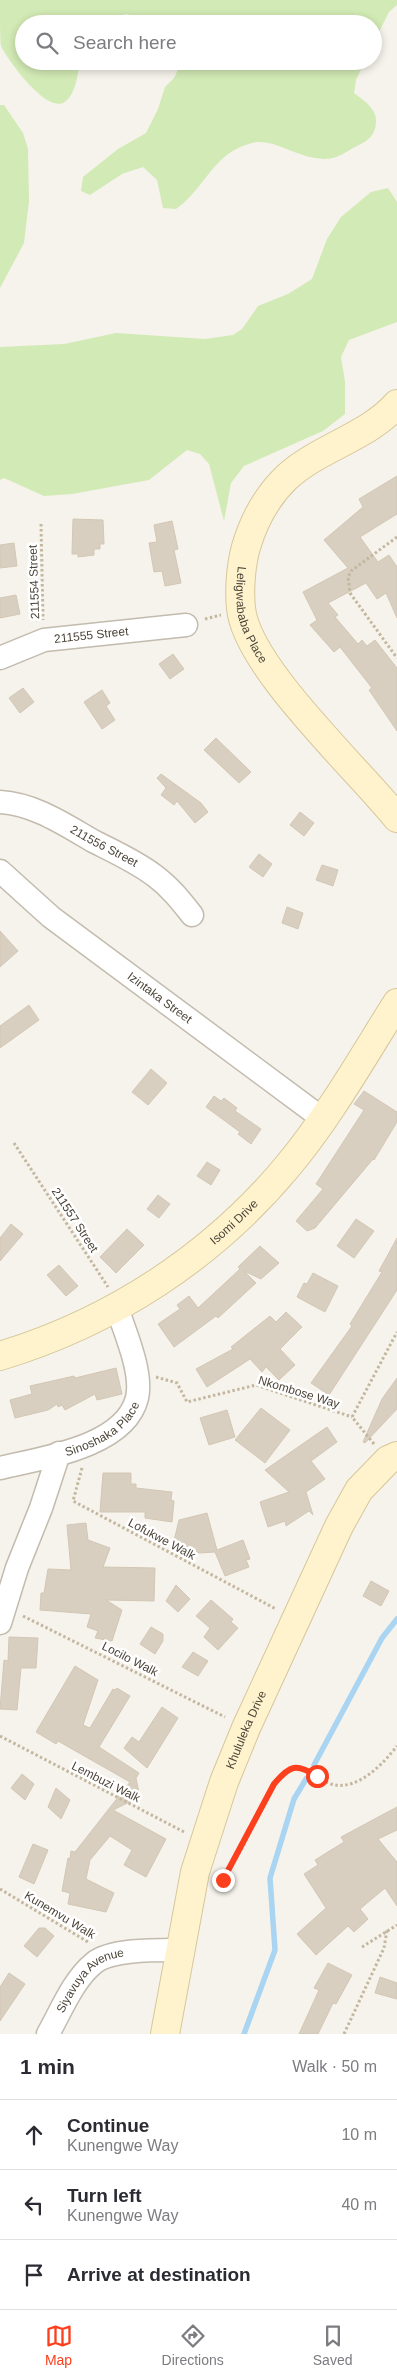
<!DOCTYPE html>
<meta charset="utf-8">
<style>
:root{--surface:#fff;--page:#f7f7f7;--text:#2b2b33;--muted:#7c7c81;--line:#e1e1e2;--accent:#fc3f1d}
body{margin:0;font-family:Helvetica,sans-serif;background:var(--page);color:var(--text)}
.stop{position:absolute;width:15px;height:15px;margin:-11px;border:4px solid #fc3f1d;border-radius:50%;background:#fff}
.stop.end{background:#fc3f1d;border-color:#fff;box-shadow:0 1px 5px #0008}
.list{margin:0;padding:0;list-style:none}
h2{display:flex;justify-content:space-between;align-items:center;height:65px;margin:0;padding:0 20px;font-size:21px}
h2 small{font-size:16px;font-weight:400;color:var(--muted)}
.list li{display:grid;grid-template-columns:32px 1fr auto;gap:15px;align-items:center;box-sizing:border-box;height:70px;padding:0 20px;border-top:1px solid var(--line)}
.list b{display:block;font-size:19px;white-space:nowrap}
.list p{margin:0;font-size:16px;white-space:nowrap;color:var(--muted)}
.list em{font-size:16px;font-style:normal;color:var(--muted)}
.icon{flex:none;width:28px;height:28px;fill:none;stroke:currentColor;stroke-width:2;stroke-linecap:round;stroke-linejoin:round}
.map{position:relative;flex:none;width:397px;height:2034px;overflow:hidden}
.search{position:absolute;background:var(--surface);box-shadow:0 2px 8px #0003;left:15px;right:15px;top:15px;height:55px;display:flex;align-items:center;gap:12px;box-sizing:border-box;padding:0 18px;border-radius:28px;color:var(--muted);font-size:19px}
.sheet{height:275px;background:var(--surface)}
nav{display:flex;justify-content:space-around;align-items:center;box-sizing:border-box;height:70px;border-top:1px solid var(--line);background:var(--surface);font-size:14px;color:var(--muted)}
nav a{display:grid;justify-items:center;gap:2px}
nav .on{color:var(--accent)}
.map>svg:first-child{display:block}
.green{fill:#d2eab5}
.lines{fill:none;stroke-linecap:round;stroke-linejoin:round}
.stream{stroke:#a9d4f2;stroke-width:5.5}
.building{fill:#d8cfc1;stroke:#d3c7b4}
.street-casing{stroke:#c2bbae;stroke-width:25}
.secondary-casing{stroke:#d6c79b;stroke-width:30}
.path{stroke:#c4b79f;stroke-width:3;stroke-dasharray:2.5 2.5;stroke-linecap:butt}
.street{stroke:#fff;stroke-width:22}
.secondary{stroke:#fff3cd;stroke-width:28}
.route{stroke:#fc3f1d;stroke-width:6}
.labels{text-anchor:middle;stroke-width:5;stroke-linejoin:round;paint-order:stroke}
.street-label{font-size:12px;fill:#4b4439;stroke:#fff}
</style>
<div class="map">
<svg width="397" height="2034" viewBox="0 0 397 2034">
<rect width="100%" height="100%" fill="#f6f3ec"/>
<!-- green -->
<g class="green">
<path d="M0,0H397V5L389,12L373,44V24H157L150,20L126,14L117,18L107,16L95,24H24V61H80C78,73 76,93 66,101C49,117 8,61 1,46C0,37 0,11 0,0Z"/>
<path d="M182,61H365L356,80L354,93C362,99 377,109 376,121C376,135 368,141 357,146C349,150 341,156 333,158C303,164 276,137 252,143C212,153 206,188 176,209L163,208L157,180L143,167L122,174L90,195L81,191L83,177L118,149L146,133L158,109L165,87L174,78Z"/>
<path d="M0,105H4L23,133L28,149L29,201L24,243L0,288Z"/>
<path d="M388,188L397,202V322L349,340L341,357L345,382V414L323,431L244,466L231,483L224,521L209,464L200,454L187,450L149,480L72,494L44,496L4,478L0,480V347L64,344L116,333L205,339L233,335L242,329L258,306L288,294L312,279L327,239L341,217L371,192Z"/>
</g>
<g class="lines">
<!-- stream -->
<g class="stream">
<path d="M314,1765L382,1638L397,1619"/>
<path d="M244,2034L275,1950L270,1878L294,1799L306,1779"/>
</g>
</g>
<!-- building -->
<g class="building">
<path d="M397,476V514L360,537L378,562L389,555L397,567V618L386,593L377,599L366,583L328,603L338,615L335,617L358,644L362,640L367,646L375,640L397,668V731L369,690L372,688L340,647L334,652L310,625L317,620L303,592L348,568L324,540L363,507L359,499Z"/>
<path d="M73,519L103,520L104,544H100V549H94V555L78,557V554H72Z"/>
<path d="M172,521L178,549L174,550L181,583L165,586L162,571L154,572L149,543L157,542L154,525Z"/>
<path d="M14,543L17,566L0,568V545Z"/>
<path d="M16,595L20,614L0,618V598Z"/>
<path d="M173,654L184,669L170,679L159,664Z"/>
<path d="M23,688L34,702L20,713L9,698Z"/>
<path d="M102,690L110,703L106,706L115,720L102,729L84,702Z"/>
<path d="M216,738L251,772L239,783L204,750Z"/>
<path d="M161,774L201,803L208,812L195,823L177,801L174,805L161,795L166,788L157,778Z"/>
<path d="M300,812L314,823L304,836L290,825Z"/>
<path d="M259,854L272,864L263,877L249,867Z"/>
<path d="M322,865L338,870L333,886L316,880Z"/>
<path d="M287,907L303,913L298,929L282,923Z"/>
<path d="M0,931L18,951L0,967Z"/>
<path d="M29,1005L39,1020L0,1048V1026Z"/>
<path d="M151,1069L167,1083L148,1105L132,1092Z"/>
<path d="M364,1091L397,1112V1122L374,1160L373,1159L315,1228L307,1231L296,1221L323,1189L316,1184L364,1110L354,1104Z"/>
<path d="M214,1096L221,1101L224,1098L237,1108L235,1111L261,1129L251,1144L238,1134L240,1132L206,1107Z"/>
<path d="M207,1162L220,1170L211,1185L197,1176Z"/>
<path d="M158,1195L170,1204L159,1218L147,1209Z"/>
<path d="M356,1219L374,1231L354,1258L337,1246Z"/>
<path d="M11,1224L23,1234L0,1261V1238Z"/>
<path d="M127,1229L144,1245L116,1273L100,1257Z"/>
<path d="M397,1238V1290L329,1395L311,1383L352,1326L350,1324L382,1272L379,1271Z"/>
<path d="M260,1246L279,1263L261,1279L244,1271L256,1283L218,1318L216,1316L174,1347L158,1324L180,1309L177,1305L189,1296L198,1308L240,1269L238,1267Z"/>
<path d="M59,1265L78,1286L66,1296L47,1275Z"/>
<path d="M313,1273L338,1286L325,1312L297,1297L304,1283L307,1284Z"/>
<path d="M286,1312L302,1327L280,1349L295,1365L279,1380L266,1367L262,1372L250,1359L207,1387L196,1369L233,1349L231,1347L270,1316L276,1322Z"/>
<path d="M116,1368L122,1394L97,1400L95,1394L65,1410L62,1405L58,1407L57,1404L48,1410L15,1418L10,1400L32,1394L30,1386L74,1376L75,1378Z"/>
<path d="M397,1378V1409L365,1443L363,1442L382,1399Z"/>
<path d="M261,1408L290,1430L265,1463L235,1440Z"/>
<path d="M227,1410L235,1437L209,1445L200,1418Z"/>
<path d="M327,1427L337,1442L311,1461L325,1479L306,1492L313,1515L309,1511L286,1526L285,1521L268,1527L260,1502L289,1492L265,1470Z"/>
<path d="M103,1473H131V1484H136V1488L172,1492L171,1500L174,1501L172,1522L145,1518V1512H100Z"/>
<path d="M207,1513L217,1550L243,1540L250,1559L246,1560L249,1567L225,1576L215,1552L199,1553L173,1545L179,1520Z"/>
<path d="M86,1523L88,1540L110,1548L103,1567L155,1568L154,1601L106,1600L122,1610L112,1641L95,1638L98,1631L87,1627L91,1614L40,1610L41,1593H44L48,1569L71,1570L67,1525Z"/>
<path d="M371,1581L389,1591L381,1606L363,1596Z"/>
<path d="M176,1585L190,1599L178,1612L166,1601Z"/>
<path d="M211,1600L233,1619L231,1622L238,1628L218,1650L204,1637L210,1628L196,1616Z"/>
<path d="M151,1627L163,1634V1641L155,1654L140,1644Z"/>
<path d="M9,1637L38,1638L36,1668H21L17,1710L0,1709L4,1660L8,1661Z"/>
<path d="M193,1652L208,1661L198,1676L182,1667Z"/>
<path d="M75,1666L98,1680L83,1725L90,1728L113,1689L115,1690L117,1688L130,1696L99,1747L139,1773L136,1778L140,1797L113,1810L166,1839L146,1877L124,1865L132,1850L110,1836L90,1860L86,1879L114,1893L106,1912L68,1904L70,1893L62,1891L68,1858L70,1859L71,1851L75,1852L130,1782L58,1741L56,1744L36,1732Z"/>
<path d="M162,1707L178,1718L147,1768L124,1748L132,1737L139,1742Z"/>
<path d="M22,1774L34,1784L25,1800L11,1788Z"/>
<path d="M56,1788L70,1800L61,1819L48,1807Z"/>
<path d="M397,1807V1830L378,1839L397,1862V1906L385,1888L360,1909L368,1919L354,1932L348,1926L316,1955L297,1934L326,1908L304,1874L318,1865L315,1860L344,1842L341,1837Z"/>
<path d="M33,1844L48,1850L34,1884L19,1877Z"/>
<path d="M39,1928H45L54,1936L37,1957L24,1946Z"/>
<path d="M328,1963L352,1975L336,2004L333,2003L318,2034H299L319,1990L314,1988Z"/>
<path d="M9,1973L25,1984L0,2021V1987Z"/>
<path d="M380,1977L397,1983V1999L375,1993Z"/>
</g>
<g class="lines">
<defs>
<g id="street">
<path id="s1" d="M0,658L44,640L186,625"/>
<path id="s2" d="M0,802C35,804 65,825 95,842C115,852 137,862 155,876C170,887 181,901 192,915"/>
<path id="s3" d="M0,871L51,917L323,1119"/>
<path id="s4" d="M0,1468C42,1458 125,1447 137,1398C143,1373 125,1332 117,1308"/>
<path d="M0,1623L17,1568L41,1508L59,1453"/>
<path id="s5" d="M48,2034C61,2011 73,1980 94,1963C111,1949 157,1950 180,1950"/>
</g>
<g id="secondary">
<path id="s6" d="M397,404C368,437 320,447 287,477C267,496 254,520 246,547C241,565 239,589 241,608C246,666 358,769 397,818"/>
<path id="s7" d="M0,1356C112,1322 212,1257 287,1167C329,1117 362,1058 397,1003"/>
<path id="s8" d="M165,2034L195,1872L224,1782L246,1728L339,1526L359,1490L388,1460L397,1456"/>
</g>
</defs>
<!-- street casing -->
<use href="#street" class="street-casing"/>
<!-- secondary casing -->
<use href="#secondary" class="secondary-casing"/>
<!-- path -->
<g class="path">
<path d="M41,524L43,620"/>
<path d="M397,537L351,571L348,577L350,593L397,658"/>
<path d="M205,619L221,615"/>
<path d="M14,1143L108,1287"/>
<path d="M156,1377L177,1383L187,1402L256,1385L352,1417"/>
<path d="M374,1444L352,1417L397,1332"/>
<path d="M82,1468L73,1501L276,1609"/>
<path d="M23,1616L225,1717"/>
<path d="M0,1736L186,1833"/>
<path d="M216,1887C228,1874 237,1858 245,1842C254,1824 270,1780 287,1771C305,1761 315,1779 331,1784C357,1792 383,1764 397,1746"/>
<path d="M0,1889L88,1942"/>
<path d="M362,1947L397,1925"/>
<path d="M344,2034L384,1948L387,1930"/>
</g>
<!-- street -->
<use href="#street" class="street"/>
<!-- secondary -->
<use href="#secondary" class="secondary"/>
</g>
<g class="lines">
<!-- route -->
<path class="route" d="M223,1880L274,1784C290,1765 296,1763 317,1776"/>
</g>
<g class="labels">
<!-- street labels -->
<g class="street-label">
<text transform="translate(34 582) rotate(-92)" y="4">211554 Street</text>
<text dy="4" stroke="none"><textPath href="#s6" startOffset="285">Leligwababa Place</textPath></text>
<text dy="4" stroke="none"><textPath href="#s1" startOffset="95">211555 Street</textPath></text>
<text dy="4" stroke="none"><textPath href="#s2" startOffset="114">211556 Street</textPath></text>
<text dy="4" stroke="none"><textPath href="#s3" startOffset="204">Izintaka Street</textPath></text>
<text transform="translate(75 1220) rotate(57)" y="4">211557 Street</text>
<text dy="4" stroke="none"><textPath href="#s7" startOffset="272">Isomi Drive</textPath></text>
<text transform="translate(299 1392) rotate(17)" y="4">Nkombose Way</text>
<text dy="4" stroke="none"><textPath href="#s4" startOffset="112">Sinoshaka Place</textPath></text>
<text transform="translate(162 1539) rotate(28)" y="4">Lofukwe Walk</text>
<text transform="translate(130 1659) rotate(27)" y="4">Locilo Walk</text>
<text dy="4" stroke="none"><textPath href="#s8" startOffset="316">Khululeka Drive</textPath></text>
<text transform="translate(106 1782) rotate(27)" y="4">Lembuzi Walk</text>
<text transform="translate(60 1915) rotate(31)" y="4">Kunemvu Walk</text>
<text dy="4" stroke="none"><textPath href="#s5" startOffset="71">Siyavuya Avenue</textPath></text>
</g>
</g>
</svg>
<div class="stop" style="left:317px;top:1776px"></div>
<div class="stop end" style="left:223px;top:1880px"></div>
<div class="search"><svg class="icon" aria-label="search" viewBox="0 0 24 24"><circle cx="10" cy="10" r="6"/><path d="M15 15l6 6"/></svg>Search here</div>
</div>
<section class="sheet">
<h2>1 min<small>Walk · 50 m</small></h2>
<ul class="list">
<li><svg class="icon" aria-label="ahead" viewBox="0 0 24 24"><path d="M12 20V5M6 11l6-6 6 6"/></svg><div><b>Continue</b><p>Kunengwe Way</p></div><em>10 m</em></li>
<li><svg class="icon" aria-label="left" viewBox="0 0 24 24"><path d="M17 20v-9H6M10 6l-5 5 5 5"/></svg><div><b>Turn left</b><p>Kunengwe Way</p></div><em>40 m</em></li>
<li><svg class="icon" aria-label="arrive" viewBox="0 0 24 24"><path d="M6 21V4h12l-3 4 3 4H6"/></svg><div><b>Arrive at destination</b></div></li>
</ul>
</section>
<nav>
<a class="on"><svg class="icon" aria-label="map" viewBox="0 0 24 24"><path d="M3 6l6-2 6 2 6-2v14l-6 2-6-2-6 2zM9 4v14M15 6v14"/></svg>Map</a>
<a><svg class="icon" aria-label="directions" viewBox="0 0 24 24"><path d="M12 3l9 9-9 9-9-9zM9 14v-3h6M13 9l2 2-2 2"/></svg>Directions</a>
<a><svg class="icon" aria-label="saved" viewBox="0 0 24 24"><path d="M7 4h10v16l-5-4-5 4z"/></svg>Saved</a>
</nav>
